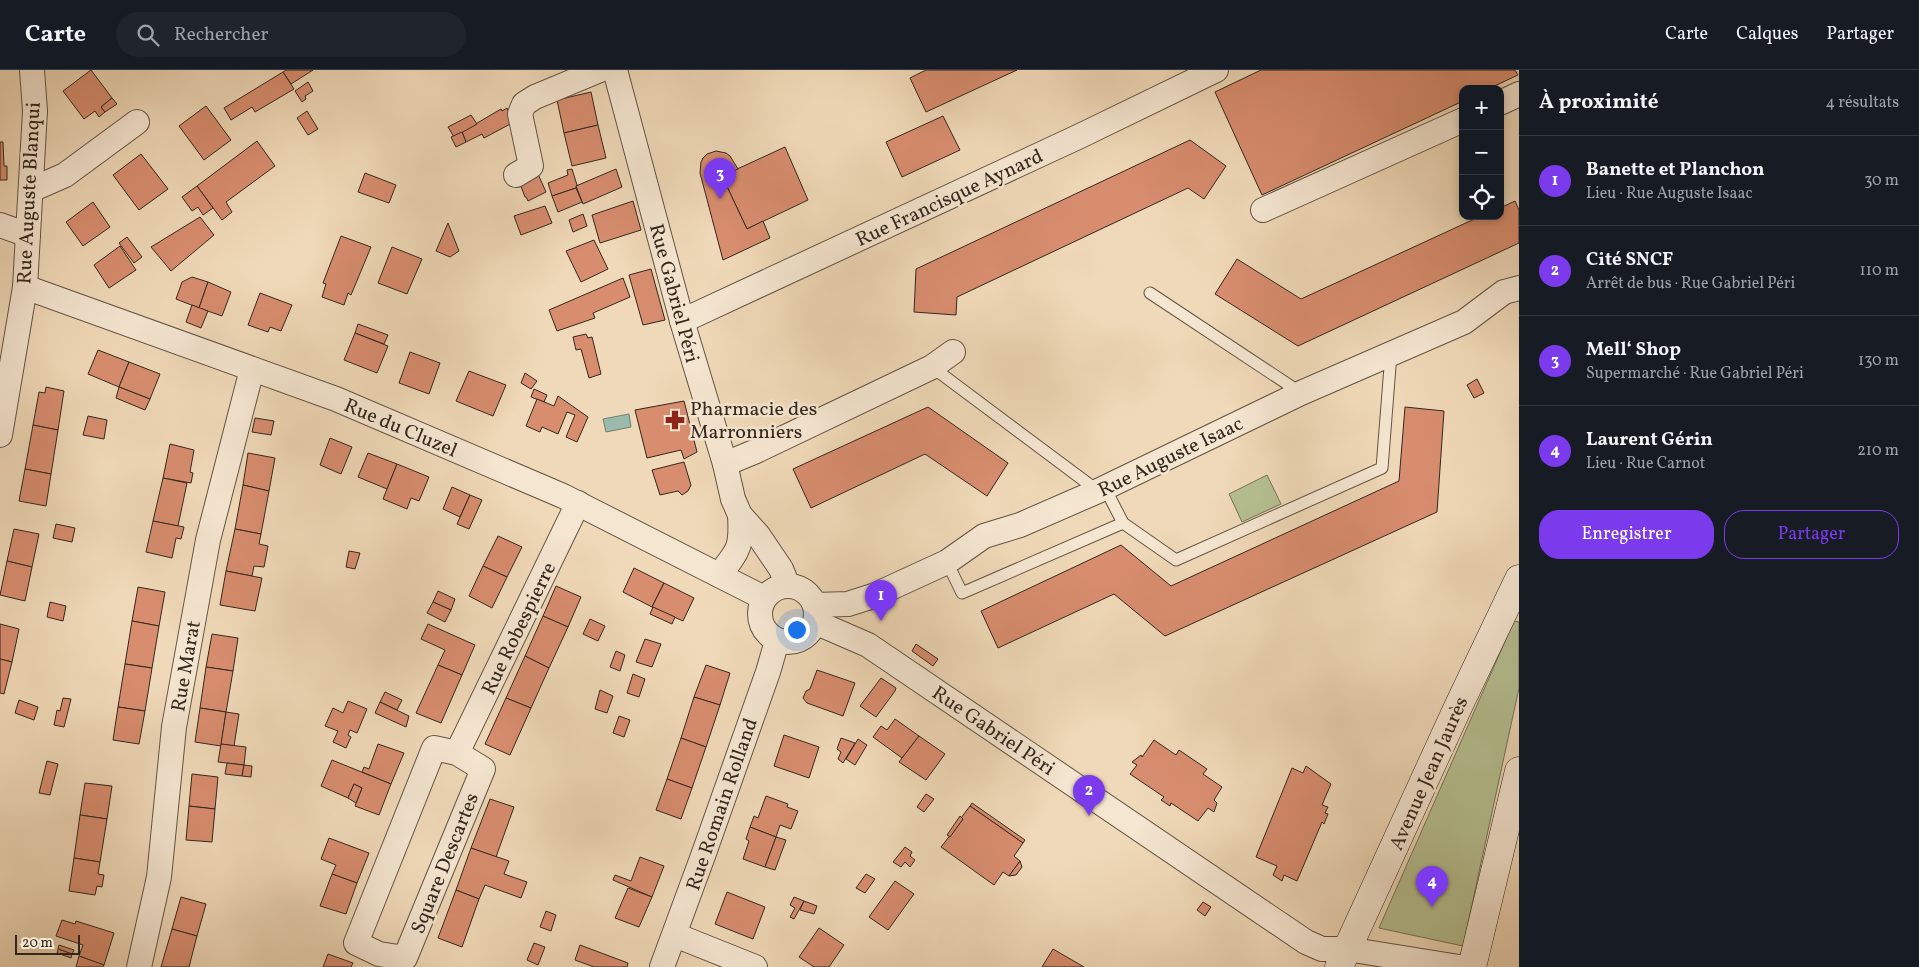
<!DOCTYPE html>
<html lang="fr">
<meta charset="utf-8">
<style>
:root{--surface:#171b24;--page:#20242c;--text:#f1f3f6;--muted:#9ea1a6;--line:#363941;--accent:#7c3aed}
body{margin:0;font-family:Vollkorn,serif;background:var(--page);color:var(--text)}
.controls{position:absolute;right:15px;top:15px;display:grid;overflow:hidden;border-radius:10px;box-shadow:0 2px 8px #0003}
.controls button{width:45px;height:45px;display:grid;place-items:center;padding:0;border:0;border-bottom:1px solid var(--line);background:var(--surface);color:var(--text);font:25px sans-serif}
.scale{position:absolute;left:15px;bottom:12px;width:65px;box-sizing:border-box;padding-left:5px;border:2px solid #33271e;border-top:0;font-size:14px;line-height:18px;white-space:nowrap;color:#33271e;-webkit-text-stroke:4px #f5e6d1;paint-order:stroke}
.you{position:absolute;left:796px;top:559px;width:18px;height:18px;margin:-12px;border:4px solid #fff;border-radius:50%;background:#1a73e8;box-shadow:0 0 0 8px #1a73e833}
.badge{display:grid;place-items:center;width:32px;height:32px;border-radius:50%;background:var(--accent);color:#fff;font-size:16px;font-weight:700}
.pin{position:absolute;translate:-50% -41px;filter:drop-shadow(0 1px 2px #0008)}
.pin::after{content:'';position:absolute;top:26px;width:18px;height:15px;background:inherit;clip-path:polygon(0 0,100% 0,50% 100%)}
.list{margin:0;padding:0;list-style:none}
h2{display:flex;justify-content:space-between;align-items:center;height:65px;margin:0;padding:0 20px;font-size:21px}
h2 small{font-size:16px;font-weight:400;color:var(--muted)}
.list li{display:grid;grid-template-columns:32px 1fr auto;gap:15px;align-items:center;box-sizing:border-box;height:90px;padding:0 20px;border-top:1px solid var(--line)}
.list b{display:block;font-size:19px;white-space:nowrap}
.list p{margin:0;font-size:16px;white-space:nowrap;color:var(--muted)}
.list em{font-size:16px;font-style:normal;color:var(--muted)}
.actions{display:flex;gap:10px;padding:15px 20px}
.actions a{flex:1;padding:11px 0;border:1px solid var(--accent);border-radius:20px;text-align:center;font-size:18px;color:var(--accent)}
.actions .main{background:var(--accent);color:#fff}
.icon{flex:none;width:28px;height:28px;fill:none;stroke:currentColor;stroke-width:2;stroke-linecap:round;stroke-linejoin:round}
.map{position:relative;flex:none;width:1519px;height:897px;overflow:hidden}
header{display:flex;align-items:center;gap:30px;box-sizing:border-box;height:70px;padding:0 25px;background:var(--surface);border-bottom:1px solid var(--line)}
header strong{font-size:24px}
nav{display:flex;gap:28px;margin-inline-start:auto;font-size:18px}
.search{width:350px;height:45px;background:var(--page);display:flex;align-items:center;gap:12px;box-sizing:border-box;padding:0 18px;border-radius:28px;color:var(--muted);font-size:19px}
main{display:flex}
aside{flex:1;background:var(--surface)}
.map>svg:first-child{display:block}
.green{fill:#b6c092;stroke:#747458}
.water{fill:#9bbaab;stroke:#717f73}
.building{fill:#d88d6f;stroke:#33271e}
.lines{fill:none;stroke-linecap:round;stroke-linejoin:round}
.service-casing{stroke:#625444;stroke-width:13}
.minor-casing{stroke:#625444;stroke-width:26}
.secondary-casing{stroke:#33271e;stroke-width:29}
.service{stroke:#f5e6d1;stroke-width:11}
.minor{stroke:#f5e6d1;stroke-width:24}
.secondary{stroke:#f5e6d1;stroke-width:28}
.labels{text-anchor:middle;stroke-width:5;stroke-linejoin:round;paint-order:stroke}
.street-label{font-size:20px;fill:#33271e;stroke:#f5e6d1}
.poi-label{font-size:20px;fill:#33271e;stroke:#f5e6d1;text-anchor:start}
</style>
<header>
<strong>Carte</strong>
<div class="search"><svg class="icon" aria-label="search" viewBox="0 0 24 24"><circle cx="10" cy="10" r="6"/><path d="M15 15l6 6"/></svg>Rechercher</div>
<nav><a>Carte</a><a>Calques</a><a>Partager</a></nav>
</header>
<main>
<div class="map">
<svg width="1519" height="897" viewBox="0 0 1519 897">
<rect width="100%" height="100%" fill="#f0d9b8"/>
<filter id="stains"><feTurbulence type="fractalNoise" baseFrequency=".004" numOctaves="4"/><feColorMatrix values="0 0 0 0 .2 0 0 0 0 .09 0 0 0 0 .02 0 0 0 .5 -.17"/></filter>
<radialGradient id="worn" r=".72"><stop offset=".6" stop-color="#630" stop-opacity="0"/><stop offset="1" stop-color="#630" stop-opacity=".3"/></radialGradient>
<!-- green -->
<g class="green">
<path d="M1267,405L1281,434L1242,452L1229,424Z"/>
<path d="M1514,551L1519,552V618L1463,876L1379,858Z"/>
</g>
<!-- water -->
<path class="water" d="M629,344L631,357L606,362L603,349Z"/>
<!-- building -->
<g class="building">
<path d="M91,0L112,28L101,37L105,42L99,47L95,41L84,49L63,21Z"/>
<path d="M286,0H313L291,14L283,2Z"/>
<path d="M926,0H1017L926,42L910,8Z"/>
<path d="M1261,0H1515L1518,5L1488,19H1463V31L1262,125L1215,22Z"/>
<path d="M283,2L294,19L255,42L252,37L231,50L224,38Z"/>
<path d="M308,12L313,21L305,26L306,29L302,32L295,21Z"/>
<path d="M591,22L598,55L564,63L557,30Z"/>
<path d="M112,28L117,34L105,42L101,37Z"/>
<path d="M206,36L231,70L204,90L179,56Z"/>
<path d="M507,38L514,52L484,68L482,64L466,72L462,62L501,39L502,41Z"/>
<path d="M307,41L318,59L308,65L297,48Z"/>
<path d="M471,45L477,54L454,67L448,57Z"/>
<path d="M943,46L960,80L902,107L886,72Z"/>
<path d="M598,55L606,88L572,96L564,63Z"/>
<path d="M462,62L466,72L456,77L451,67Z"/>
<path d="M1190,70L1226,96L1204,129L1188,118L957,227L956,245L914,242L916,199Z"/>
<path d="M257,71L275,96L226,132L232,142L222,150L197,116Z"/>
<path d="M0,72H3L4,96H7V110H0Z"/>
<path d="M785,77L808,130L747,159L722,106Z"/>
<path d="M716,81L726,83L730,86L738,99L722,106L747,159L763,151L770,168L723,190L700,103L701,92L703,88L707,84Z"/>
<path d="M141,84L168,119L139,140L113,105Z"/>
<path d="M572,99L577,115L576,118L552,126L548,113L568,105L567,100Z"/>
<path d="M616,99L622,117L583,134L576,116Z"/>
<path d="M365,103L396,115L389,133L358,122Z"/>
<path d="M538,104L546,122L528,131L526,127H525L519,111Z"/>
<path d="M197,116L213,138L203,145L198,137L192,141L182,127Z"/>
<path d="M576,118L582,132L558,142L552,126Z"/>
<path d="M633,131L641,160L600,173L592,145Z"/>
<path d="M1515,131L1519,140V173L1298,276L1215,224L1237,189L1301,229L1481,146H1500V138Z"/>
<path d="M93,132L110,157L83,176L66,152Z"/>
<path d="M545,136L552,153L521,165L514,146Z"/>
<path d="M583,144L587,156L573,162L569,150Z"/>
<path d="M200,147L214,165L171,201L151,177Z"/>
<path d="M448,153L459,181L450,187L436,181Z"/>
<path d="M341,166L371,177L351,225L348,223L344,235L322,227L326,214L323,213Z"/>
<path d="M127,167L142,187L134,193L119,173Z"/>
<path d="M594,170L608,199L581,212L566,181Z"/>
<path d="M120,176L136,200L109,218L94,195Z"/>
<path d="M392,177L422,189L407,224L378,213Z"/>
<path d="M651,199L665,250L643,255L629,205Z"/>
<path d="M192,207L208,212L199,238L176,229L182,212Z"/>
<path d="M623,208L630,227L593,243L595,248L557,261L549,240Z"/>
<path d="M208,212L231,222L222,246L199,238Z"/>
<path d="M260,223L292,235L281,261L270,257L268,262L248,255Z"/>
<path d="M192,235L208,241L201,258L186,252Z"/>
<path d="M358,254L388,265L384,274L355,263Z"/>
<path d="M355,263L388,276L377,303L344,290Z"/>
<path d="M586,264L588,268L592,267L601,304L589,308L581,279L576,280L573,267Z"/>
<path d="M98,280L129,292L119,317L88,304Z"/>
<path d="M410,282L440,293L429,324L399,313Z"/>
<path d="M129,292L160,304L150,329L119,317Z"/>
<path d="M469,301L506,315L493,346L456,331Z"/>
<path d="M525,303L537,311L531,319L521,313Z"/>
<path d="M1477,309L1484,323L1474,328L1467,315Z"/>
<path d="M46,317L64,321L58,360L33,355L39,322L45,323Z"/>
<path d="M119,317L150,329L145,340L116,328Z"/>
<path d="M534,319L547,325L544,332L531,327Z"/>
<path d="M558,326L588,347L577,372L566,367L575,345L567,342L558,364L542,357L540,362L526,356L537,329L554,336Z"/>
<path d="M684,331L697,382L684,389L681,380L647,388L635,340Z"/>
<path d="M928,337L1008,393L987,426L925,384L811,438L793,399Z"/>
<path d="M1405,337L1444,341L1437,442L1165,566L1114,524L998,578L981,541L1121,475L1171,516L1399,411Z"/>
<path d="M88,346L107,350L104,369L83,365Z"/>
<path d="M255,348L274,351L271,365L252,362Z"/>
<path d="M33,355L58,360L51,404L25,399Z"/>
<path d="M330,368L352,377L341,404L320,395Z"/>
<path d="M170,374L194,380L190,402L193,403L191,413L163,408Z"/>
<path d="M248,383L275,388L269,421L243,415Z"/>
<path d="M368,383L397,394L387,419L358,407Z"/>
<path d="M684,392L691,415L688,421L682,425L678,421L660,425L652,400Z"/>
<path d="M397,394L429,407L419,431L411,428L407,439L383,429Z"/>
<path d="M25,399L51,404L46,436L19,431Z"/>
<path d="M163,408L187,413L178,456L153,451Z"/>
<path d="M243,415L269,421L261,464L235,459Z"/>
<path d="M452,417L470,425L460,447L443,439Z"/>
<path d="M470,425L482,430L469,459L457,454Z"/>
<path d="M153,451L184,457L181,469L176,468L172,488L146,482Z"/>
<path d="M56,454L75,458L72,472L53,468Z"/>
<path d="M14,459L39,464L32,497L7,491Z"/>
<path d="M235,459L261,464L259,474L268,476L264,497L254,496L252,506L226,501Z"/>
<path d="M498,466L522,477L507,507L483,496Z"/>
<path d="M349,481L360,483L355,499L346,497Z"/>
<path d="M7,491L32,497L25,531L0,525Z"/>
<path d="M483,496L507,507L492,538L469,526Z"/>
<path d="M634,498L664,513L652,537L623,522Z"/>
<path d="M226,501L262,508L255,541L220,535Z"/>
<path d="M664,513L694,528L683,551L652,537Z"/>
<path d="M556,516L581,527L568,557L543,546Z"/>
<path d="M138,517L165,522L159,556L132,551Z"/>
<path d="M438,521L455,529L451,540L433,532Z"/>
<path d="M50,532L66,536L63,551L47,547Z"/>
<path d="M433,532L451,540L445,552L427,543Z"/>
<path d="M653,537L675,547L672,554L650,544Z"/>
<path d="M543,546L568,557L549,598L525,586Z"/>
<path d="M590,549L605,556L598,571L583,564Z"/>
<path d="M132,551L159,556L152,598L125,594Z"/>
<path d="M0,554L19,559L12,592L0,589Z"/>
<path d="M428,554L475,575L462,605L438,595L445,580L421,569Z"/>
<path d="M212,564L238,568L233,601L206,597Z"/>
<path d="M645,569L661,574L652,597L636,592Z"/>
<path d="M916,574L938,589L933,596L912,581Z"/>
<path d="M616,581L625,585L620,601L610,597Z"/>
<path d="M525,586L549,598L531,638L506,628Z"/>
<path d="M0,589L12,592L4,624L0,623Z"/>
<path d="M125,594L152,598L145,641L118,637Z"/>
<path d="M438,595L462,605L441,653L416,643Z"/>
<path d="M706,595L730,603L720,635L694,627Z"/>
<path d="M206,597L233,601L226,642L200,638Z"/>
<path d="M817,600L855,613L843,646L807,633L803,628L806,621L810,619Z"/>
<path d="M633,604L645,609L639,627L627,623Z"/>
<path d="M881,608L896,618L895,621L876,647L860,636Z"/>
<path d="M600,620L613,626L607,643L595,639Z"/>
<path d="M385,622L402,630L397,640L380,632Z"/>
<path d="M694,627L720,635L706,677L681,668Z"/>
<path d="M63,628L71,629L64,657L54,655L57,640L60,641Z"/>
<path d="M506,628L531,638L510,685L485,674Z"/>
<path d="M19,630L38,637L34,650L15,643Z"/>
<path d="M348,631L367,639L357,663L350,660L348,665L351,667L346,678L333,672L338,661L325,656L333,638L343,643Z"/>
<path d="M380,632L409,646L406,657L375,643Z"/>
<path d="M118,637L145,641L139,674L113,670Z"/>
<path d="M200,638L226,642L221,676L195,672Z"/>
<path d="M226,642L239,644L234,676L221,674Z"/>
<path d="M619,646L630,650L624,667L613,663Z"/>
<path d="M895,649L919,666L902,688L873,667L881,656L887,660Z"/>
<path d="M784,665L819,677L809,708L774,696Z"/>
<path d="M919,666L945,684L926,710L899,692Z"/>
<path d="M681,668L706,677L692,718L667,709Z"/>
<path d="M841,668L855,673L843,693L838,689L841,682L837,679Z"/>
<path d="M858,669L867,675L855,695L846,689Z"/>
<path d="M1154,670L1176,685L1179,680L1207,699L1203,704L1222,717L1214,730L1217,733L1214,742L1208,738L1198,751L1171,733L1170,736L1161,730L1164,727L1130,704L1137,695L1132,692L1141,685L1142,687Z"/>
<path d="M221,674L246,677L244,695L218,692Z"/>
<path d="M378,674L404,683L391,714L362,702L364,697L369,699Z"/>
<path d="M332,690L391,714L379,745L355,736L362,718L354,714L348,728L321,716Z"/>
<path d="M47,691L58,694L50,725L39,723Z"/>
<path d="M227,693L244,695L242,706L225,704Z"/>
<path d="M244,695L252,696L251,707L242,706Z"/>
<path d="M1306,696L1331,714L1322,735L1328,737L1325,743L1328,744L1324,754L1322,752L1297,811L1284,805L1282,811L1273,805L1277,796L1256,787L1292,698L1303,703Z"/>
<path d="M192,704L218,707L215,739L189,736Z"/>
<path d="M667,709L692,718L681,749L656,740Z"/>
<path d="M85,713L112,716L107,749L80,745Z"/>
<path d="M354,714L362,718L356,733L348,728Z"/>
<path d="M926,724L934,729L924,742L917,737Z"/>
<path d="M766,726L788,734L787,737L798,741L791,759L780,755L776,767L750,757L754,746L758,748Z"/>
<path d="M490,729L514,737L496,787L471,778Z"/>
<path d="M972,733L1025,770L1023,773L970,736Z"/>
<path d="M189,736L215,739L212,772L186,770Z"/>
<path d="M970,736L1023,773L1014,786L1020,791L1009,806L1003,802L994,815L941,777L963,749L961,748Z"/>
<path d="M80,745L107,749L100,792L74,788Z"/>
<path d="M960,746L963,749L950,767L947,765Z"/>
<path d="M750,757L776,767L765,797L743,789L749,771L746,769Z"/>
<path d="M776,767L786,770L775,800L765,797Z"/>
<path d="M329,768L369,783L357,813L332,804L336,795L321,789Z"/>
<path d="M905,777L912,782L910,786L915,790L910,797L905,792L901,797L893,792Z"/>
<path d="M471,778L509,791L504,804L527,812L521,828L485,815L479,829L456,820Z"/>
<path d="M640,787L664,796L652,827L613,810L615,805L631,811Z"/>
<path d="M74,788L100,792L98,804L104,805L102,817L97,816L95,825L69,821Z"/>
<path d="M1020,791L1022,797L1016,805L1009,806Z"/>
<path d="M332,804L357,813L346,844L320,836Z"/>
<path d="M866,804L875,809L865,823L856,818Z"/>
<path d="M895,811L914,824L888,860L869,847Z"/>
<path d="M628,818L652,827L639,857L615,848Z"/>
<path d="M456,820L479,829L462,877L438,868Z"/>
<path d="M727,822L765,837L753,869L715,854Z"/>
<path d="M181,827L206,834L197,866L172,859Z"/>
<path d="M794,827L804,831L794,849L790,847L795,838L790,835Z"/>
<path d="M804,831L817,836L814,844L800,840Z"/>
<path d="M1203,832L1211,837L1205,846L1197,840Z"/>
<path d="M546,841L556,845L551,861L540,857Z"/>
<path d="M62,850L75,854L76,851L114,863L104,895L79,886L83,875L56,866Z"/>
<path d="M819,858L844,875L829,897H814L799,887Z"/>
<path d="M172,859L197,866L189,897H161Z"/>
<path d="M534,873L545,877L538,895L527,890Z"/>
<path d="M59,875L74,880L72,884L58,879Z"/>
<path d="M580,875L628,893L627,897H594L575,890Z"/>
<path d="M58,879L72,884L71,888L57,883Z"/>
<path d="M1053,879L1084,897H1042Z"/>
<path d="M328,884L353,893L351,897H323Z"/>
<path d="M79,886L104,895L103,897H76Z"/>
</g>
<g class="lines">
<defs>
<g id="service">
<path d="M1150,223L1301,323"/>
<path d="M932,297L1098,421"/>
<path d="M1105,418L1123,453L1176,490L1382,398L1391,284"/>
<path d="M947,492L962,523L1123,453"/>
</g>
<g id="minor">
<path d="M615,0L682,251L725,394L733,429L740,445L758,465L781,499L788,516"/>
<path d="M1500,33L1519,24"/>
<path d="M516,105L531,96L520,44L524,34L535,27L600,0"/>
<path d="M31,120L65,105L137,52"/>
<path d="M1263,140L1463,50"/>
<path d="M0,155L28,165"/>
<path d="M25,217L336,329L563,426L764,528"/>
<path d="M682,251L1080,66L1216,0"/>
<path d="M0,365L25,217L35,41L32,0"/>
<path d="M725,394L754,382L932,297L953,282"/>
<path d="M719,505C739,480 742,477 740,445"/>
<circle cx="788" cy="544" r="28"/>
<path d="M815,535L848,534L873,526L947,492L984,466L1020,455L1098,421L1301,323L1464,252L1504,222L1519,218"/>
<path d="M815,552L868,575L1306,872L1322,879H1347L1459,897"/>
<path d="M434,678L457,683L483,699L405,888L379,884L356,873Z"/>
<path d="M457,683L578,433"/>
<path d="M675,865L755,897"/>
<path d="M139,897L159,807L174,657L208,470L252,299"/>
<path d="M662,897L704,783L768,602L777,571"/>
</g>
<g id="secondary">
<path d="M1339,897L1458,637L1519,509"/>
<path d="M1472,897L1519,701"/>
</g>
</defs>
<!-- service casing -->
<use href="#service" class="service-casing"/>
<!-- minor casing -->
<use href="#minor" class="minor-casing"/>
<!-- secondary casing -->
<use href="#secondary" class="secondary-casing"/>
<!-- service -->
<use href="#service" class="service"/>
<!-- minor -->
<use href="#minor" class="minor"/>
<!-- secondary -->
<use href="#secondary" class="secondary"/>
</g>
<!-- icons -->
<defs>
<symbol id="pharmacy-bare" viewBox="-9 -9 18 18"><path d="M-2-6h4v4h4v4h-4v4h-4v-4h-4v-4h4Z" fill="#8f2418" stroke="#f5e6d1" stroke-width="2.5" paint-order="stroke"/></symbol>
</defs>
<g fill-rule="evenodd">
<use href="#pharmacy-bare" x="661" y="336" width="28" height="28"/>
</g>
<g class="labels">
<!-- street labels -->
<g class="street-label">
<text transform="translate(28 123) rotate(-87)" y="7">Rue Auguste Blanqui</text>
<text transform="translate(949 127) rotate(-25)" y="7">Rue Francisque Aynard</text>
<text transform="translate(675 223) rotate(75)" y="7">Rue Gabriel Péri</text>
<text transform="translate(401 357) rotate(23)" y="7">Rue du Cluzel</text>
<text transform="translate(1170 386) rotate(-26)" y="7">Rue Auguste Isaac</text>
<text transform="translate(518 558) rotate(-64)" y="7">Rue Robespierre</text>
<text transform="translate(185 596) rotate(-80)" y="7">Rue Marat</text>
<text transform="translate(994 660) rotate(34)" y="7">Rue Gabriel Péri</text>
<text transform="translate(1428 703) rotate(-66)" y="7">Avenue Jean Jaurès</text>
<text transform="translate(721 734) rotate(-71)" y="7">Rue Romain Rolland</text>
<text transform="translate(444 793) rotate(-68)" y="7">Square Descartes</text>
</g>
<!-- poi labels -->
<g class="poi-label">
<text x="690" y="345">Pharmacie des<tspan x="690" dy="23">Marronniers</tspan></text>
</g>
</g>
<rect width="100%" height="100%" filter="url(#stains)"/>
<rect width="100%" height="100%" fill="url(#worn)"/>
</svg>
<div class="controls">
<button>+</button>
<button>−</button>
<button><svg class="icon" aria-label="locate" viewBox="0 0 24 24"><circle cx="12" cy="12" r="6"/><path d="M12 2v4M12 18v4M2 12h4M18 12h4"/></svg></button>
</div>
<div class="scale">20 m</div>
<div class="you"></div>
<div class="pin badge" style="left:881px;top:551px">1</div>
<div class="pin badge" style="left:1089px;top:746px">2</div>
<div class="pin badge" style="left:720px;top:129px">3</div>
<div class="pin badge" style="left:1432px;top:837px">4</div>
</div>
<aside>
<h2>À proximité<small>4 résultats</small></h2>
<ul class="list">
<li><span class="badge">1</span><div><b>Banette et Planchon</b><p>Lieu · Rue Auguste Isaac</p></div><em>30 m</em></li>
<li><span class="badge">2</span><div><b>Cité SNCF</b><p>Arrêt de bus · Rue Gabriel Péri</p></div><em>110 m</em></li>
<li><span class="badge">3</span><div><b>Mell‘ Shop</b><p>Supermarché · Rue Gabriel Péri</p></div><em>130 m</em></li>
<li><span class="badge">4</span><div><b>Laurent Gérin</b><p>Lieu · Rue Carnot</p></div><em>210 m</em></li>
</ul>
<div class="actions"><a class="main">Enregistrer</a><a>Partager</a></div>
</aside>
</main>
